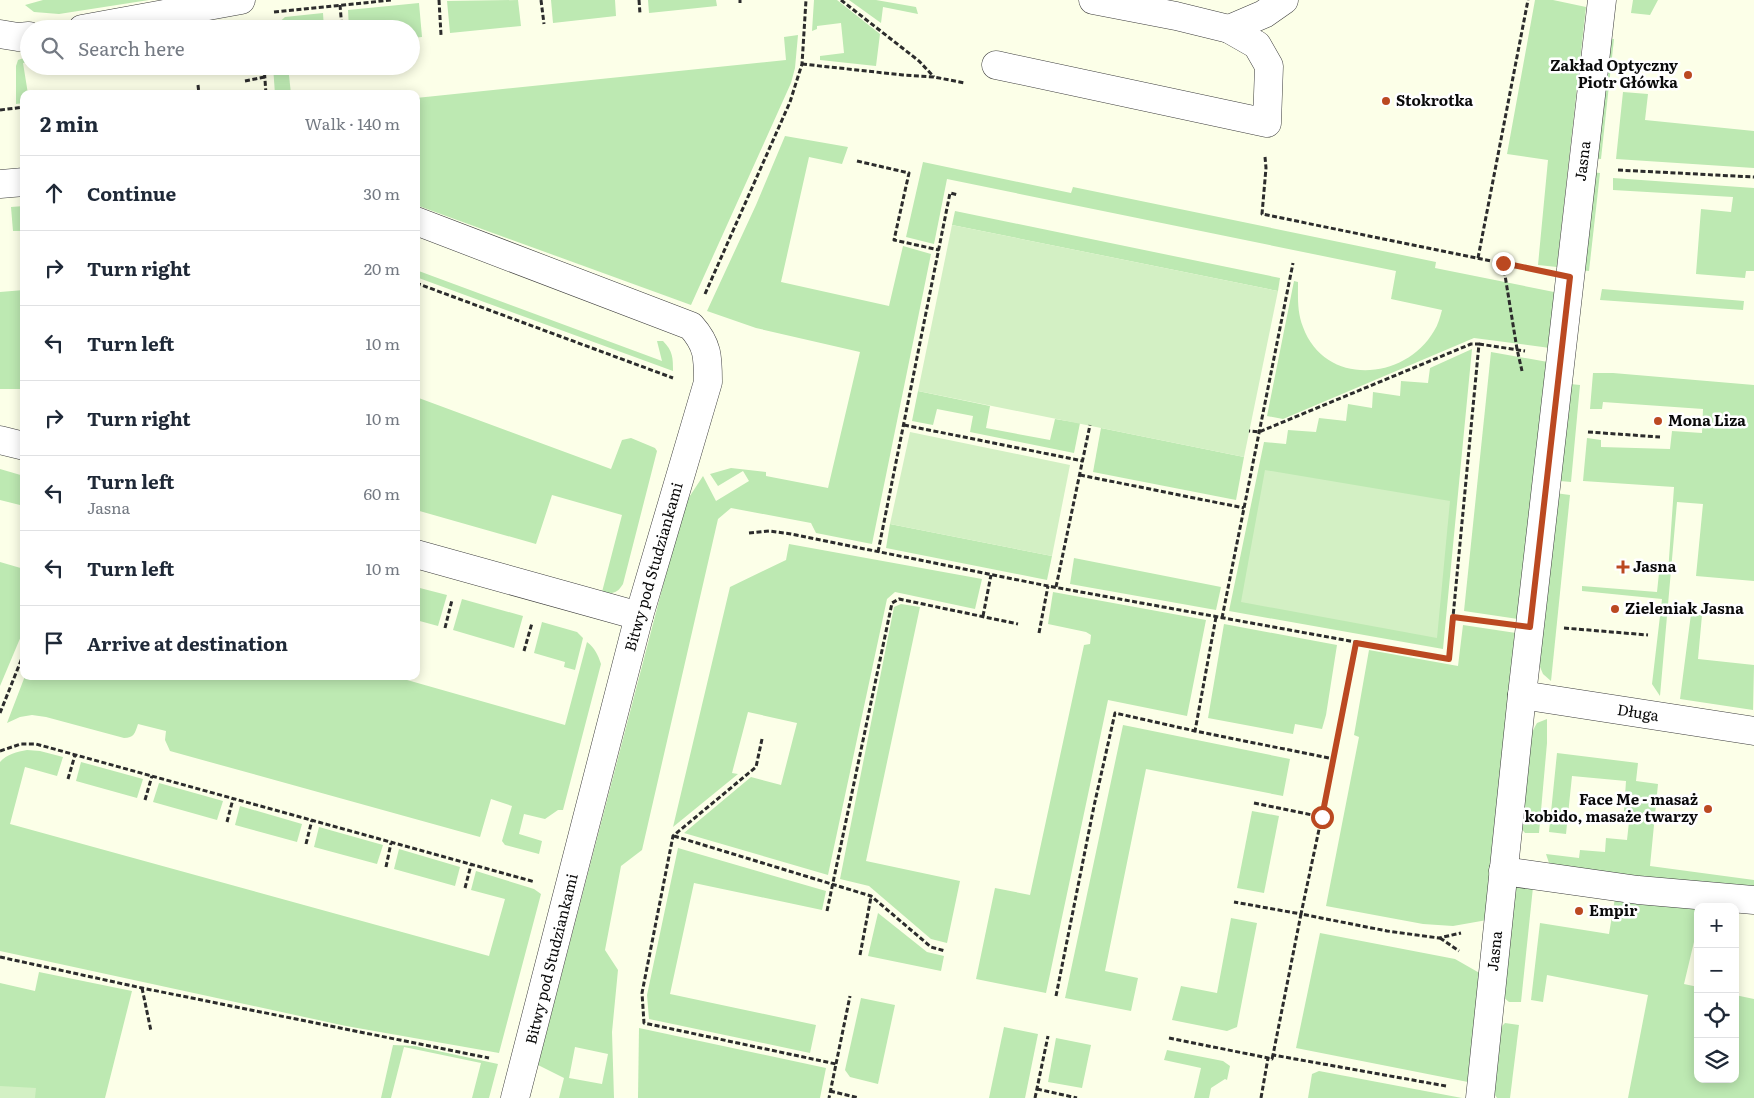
<!DOCTYPE html>
<meta charset="utf-8">
<style>
:root{--surface:#fff;--page:#f2f2f3;--text:#1f2937;--muted:#747a83;--line:#e0e1e3}
body{margin:0;font-family:Literata,serif;background:var(--page);color:var(--text)}
.controls{position:absolute;right:15px;bottom:15px;display:grid;overflow:hidden;border-radius:10px;box-shadow:0 2px 12px #0003}
.controls button{width:45px;height:45px;display:grid;place-items:center;padding:0;border:0;border-bottom:1px solid var(--line);background:var(--surface);color:var(--text);font:25px sans-serif}
.stop{position:absolute;width:15px;height:15px;margin:-11px;border:4px solid #bb4921;border-radius:50%;background:#fff}
.stop.end{background:#bb4921;border-color:#fff;box-shadow:0 1px 5px #0008}
.list{margin:0;padding:0;list-style:none}
h2{display:flex;justify-content:space-between;align-items:center;height:65px;margin:0;padding:0 20px;font-size:21px}
h2 small{font-size:16px;font-weight:400;color:var(--muted)}
.list li{display:grid;grid-template-columns:32px 1fr auto;gap:15px;align-items:center;box-sizing:border-box;height:75px;padding:0 20px;border-top:1px solid var(--line)}
.list b{display:block;font-size:19px;white-space:nowrap}
.list p{margin:0;font-size:16px;white-space:nowrap;color:var(--muted)}
.list em{font-size:16px;font-style:normal;color:var(--muted)}
.icon{flex:none;width:28px;height:28px;fill:none;stroke:currentColor;stroke-width:2;stroke-linecap:round;stroke-linejoin:round}
.map{position:relative;flex:none;width:1754px;height:1098px;overflow:hidden}
.search{position:absolute;background:var(--surface);box-shadow:0 2px 12px #0003;left:20px;top:20px;width:400px;height:55px;display:flex;align-items:center;gap:12px;box-sizing:border-box;padding:0 18px;border-radius:28px;color:var(--muted);font-size:19px}
.panel{position:absolute;background:var(--surface);box-shadow:0 2px 12px #0003;left:20px;top:90px;width:400px;height:590px;border-radius:10px}
.map>svg:first-child{display:block}
.green{fill:#bde9b2;fill-rule:evenodd}
.pitch{fill:#d3f0c4}
.lines{fill:none;stroke-linecap:round;stroke-linejoin:round}
.minor-casing{stroke:#3d3d3d;stroke-width:29}
.path{stroke:#2c2c2c;stroke-width:3;stroke-dasharray:5 2.5;stroke-linecap:butt}
.minor{stroke:#fff;stroke-width:28}
.route{stroke:#bb4921;stroke-width:6}
.poi-dot{fill:#bb4921;stroke:#fff;stroke-width:2}
.labels{text-anchor:middle;stroke-width:5;stroke-linejoin:round;paint-order:stroke}
.poi-label{font-size:15px;font-weight:bold;fill:#0a0a0a;stroke:#fff;text-anchor:start}
.street-label{font-size:15px;fill:#0a0a0a;stroke:#fff}
</style>
<div class="map">
<svg width="1754" height="1098" viewBox="0 0 1754 1098">
<rect width="100%" height="100%" fill="#fcffe8"/>
<!-- green -->
<g class="green">
<path d="M43,0H149L59,14L34,12L25,5Z"/>
<path d="M518,0L521,26L450,33L447,1Z"/>
<path d="M551,0H615L616,16L553,23Z"/>
<path d="M648,0H716L717,6L649,13Z"/>
<path d="M814,0H837L880,34L876,66L820,60V56L844,53L841,23L817,26V29L812,31Z"/>
<path d="M849,0H876L916,7L918,14L883,7L881,23Z"/>
<path d="M1535,0H1553L1586,7L1557,267L1538,265L1548,160L1507,154Z"/>
<path d="M1633,0H1658L1650,15L1631,13Z"/>
<path d="M419,3L422,37L411,38V29H349L348,10Z"/>
<path d="M323,13L324,29H272L285,17Z"/>
<path d="M798,35L795,68L791,83L691,305L416,205V98L786,60L784,37Z"/>
<path d="M1604,38L1614,39L1601,159L1591,158Z"/>
<path d="M29,56V62L23,63L28,94H24V103L16,104V66L18,60Z"/>
<path d="M273,66H288L291,94H275Z"/>
<path d="M1623,92L1648,94L1645,120L1754,131V168L1616,159Z"/>
<path d="M785,136L848,147L842,164L809,157L781,282L889,306L903,246L931,254L872,544L816,533L811,523L731,508L718,519L642,850L621,866L605,950L618,970L612,1032L614,1098H559L564,1078L538,1065L684,505L703,476L716,501L749,481L743,471L718,486L710,474L731,468L766,472V476L828,488L860,352L756,328L707,311L756,205ZM575,1047L608,1054L602,1084L569,1078Z"/>
<path d="M923,162L1071,193L1073,187L1436,262L1435,268L1554,292L1550,348L1474,338L1283,419L1267,416L1294,281L1298,282C1298,297 1297,312 1303,327C1325,387 1405,381 1434,331C1438,325 1440,317 1442,310L1391,299L1396,271L947,179L934,244L906,237Z"/>
<path d="M1590,172L1600,173L1589,271L1579,270Z"/>
<path d="M1613,178L1754,188V271H1746L1745,278L1696,274L1701,209L1731,212L1733,197L1613,190Z"/>
<path d="M24,206V231H13L11,207Z"/>
<path d="M955,211L1280,278L1278,291L952,225Z"/>
<path d="M416,270L662,361L657,341H663C673,351 673,358 673,371L416,277Z"/>
<path d="M1602,289L1744,301L1743,310L1600,300Z"/>
<path d="M24,290V389H0V292Z"/>
<path d="M1472,349L1443,649L1229,611L1264,442L1286,444L1288,430L1316,432L1319,418L1346,421L1348,404L1372,408L1373,392L1400,396L1401,381L1428,383L1430,368Z"/>
<path d="M1491,352L1548,362L1518,619L1464,611Z"/>
<path d="M1593,373H1613L1754,385V581L1696,576L1703,504L1677,502L1660,696L1652,684L1662,599L1582,591V586L1657,592L1659,573H1668L1674,487L1583,481L1587,438L1601,440V447L1670,449L1672,431L1702,433L1703,409L1603,402L1602,409H1590Z"/>
<path d="M1570,384L1580,385L1571,482L1560,481Z"/>
<path d="M918,391L990,406L986,428L1050,440L1055,419L1080,423L1074,453L970,432L973,416L937,409L933,425L912,421Z"/>
<path d="M416,397L611,469L622,440L631,438L655,448L657,451L623,584C617,594 612,594 602,592L622,515L552,495L536,544L416,510Z"/>
<path d="M1101,428L1244,457L1236,500L1093,472Z"/>
<path d="M0,469L24,476V506L0,500Z"/>
<path d="M1555,493L1570,495L1551,681L1543,674L1538,662Z"/>
<path d="M890,524L1052,556L1047,580L886,548Z"/>
<path d="M789,544L982,579L975,609L895,592L887,599L828,875L684,833L751,777L781,785L797,723L748,712L732,773L738,774L673,827L730,587L786,560Z"/>
<path d="M1074,558L1221,587L1216,610L1070,584Z"/>
<path d="M0,562L24,569V629L0,686Z"/>
<path d="M416,587L447,595L438,626L416,620Z"/>
<path d="M1053,592L1206,620L1187,716L1108,700L1046,993L976,979L995,888L1030,895L1084,645L1090,644L1091,635L1086,632L1048,624Z"/>
<path d="M462,599L523,616L514,648L453,630Z"/>
<path d="M901,604L920,607L866,861L960,881L947,943L931,939L869,886L840,879L894,607Z"/>
<path d="M1691,614L1702,615L1698,659L1754,665L1753,710L1680,699Z"/>
<path d="M542,622L577,632L583,638L575,670L564,667L565,662L534,653Z"/>
<path d="M1224,624L1337,645L1326,715L1322,729L1295,724L1293,734L1208,718Z"/>
<path d="M1463,625L1516,633L1487,920L1453,926L1423,924L1326,906L1359,737L1354,735L1369,650L1458,666Z"/>
<path d="M587,642C595,648 598,655 601,664L563,810H558L545,819L524,814L519,834L542,841L539,854L505,845L502,841L512,806L491,799L480,837L170,751L165,740L166,731L138,724C135,733 134,738 124,738L46,717L32,715L20,717L7,723L25,676H393L565,725Z"/>
<path d="M1547,719V743L1539,833H1525L1521,828L1532,732L1537,723Z"/>
<path d="M1123,725L1290,759L1283,796L1146,769L1105,971L1138,978L1131,1011L1065,998Z"/>
<path d="M27,750L40,751L63,757L57,776L25,767L10,824L489,956L505,899L471,890L476,871L534,889L541,894L499,1053L346,1026L0,951V762C7,754 17,752 27,750Z"/>
<path d="M1557,753L1638,763L1636,781L1658,784L1650,866L1754,880V889L1550,866L1546,854L1579,858L1580,850L1605,852L1606,838L1627,840L1630,813L1624,811L1626,781L1572,776L1566,834L1549,832Z"/>
<path d="M81,762L143,779L137,798L76,781Z"/>
<path d="M159,783L223,801L217,820L153,802Z"/>
<path d="M240,806L302,824L297,842L235,825Z"/>
<path d="M1252,811L1279,816L1264,893L1237,888Z"/>
<path d="M319,827L383,845L377,864L314,847Z"/>
<path d="M678,848L826,891L822,910L694,883L670,994L816,1025L810,1053L649,1019L647,995Z"/>
<path d="M399,849L460,867L455,886L394,869Z"/>
<path d="M1513,886L1533,887L1521,1002H1509L1502,996Z"/>
<path d="M1615,898L1698,907V925L1684,984L1698,987V1079H1735V995L1754,999V1098H1628L1648,995L1547,975L1543,1002L1531,1000L1540,923L1609,934Z"/>
<path d="M878,913L927,952L944,956L941,971L868,956Z"/>
<path d="M1231,918L1257,923L1237,1027L1227,1031L1172,1020L1181,986L1217,993Z"/>
<path d="M1320,933L1455,959L1483,975L1468,1082L1296,1048Z"/>
<path d="M39,972L132,991L105,1098H0V983L35,991Z"/>
<path d="M861,998L895,1005L878,1084L850,1077L845,1070Z"/>
<path d="M1505,1023L1519,1025L1510,1098H1497L1493,1092L1499,1029Z"/>
<path d="M1004,1027L1038,1034L1025,1098H989Z"/>
<path d="M639,1028L826,1068L820,1098H638Z"/>
<path d="M1056,1038L1091,1045L1082,1088L1048,1082Z"/>
<path d="M393,1045L415,1046L498,1064L489,1098H472L481,1063L404,1047L391,1098H381Z"/>
<path d="M1167,1050L1223,1061L1230,1066L1227,1080L1225,1079L1211,1088L1209,1098H1194L1201,1068L1164,1060Z"/>
<path d="M1319,1071L1462,1098H1308L1312,1074Z"/>
</g>
<!-- pitch -->
<g class="pitch">
<path d="M952,225L1278,291L1244,457L918,391Z"/>
<path d="M910,432L1070,465L1052,556L890,524Z"/>
<path d="M1265,470L1450,501L1437,638L1241,602Z"/>
<path d="M0,1086L36,1088L35,1098H0Z"/>
</g>
<g class="lines">
<defs>
<g id="minor">
<path d="M82,29L241,0"/>
<path d="M1229,29L1264,14L1284,0"/>
<path d="M0,34L18,37L29,36"/>
<path d="M996,65L1267,123L1269,66L1257,45L1229,29L1176,16L1093,0"/>
<path d="M0,184L24,182"/>
<path d="M416,221L691,326C708,345 708,357 708,382L639,616L515,1098"/>
<path d="M0,440L24,446"/>
<path d="M416,554L639,616"/>
<path d="M1522,695L1754,731"/>
<path d="M1503,871L1638,890L1754,900"/>
<path d="M1480,1098L1522,695L1602,0"/>
</g>
</defs>
<!-- minor casing -->
<use href="#minor" class="minor-casing"/>
<!-- path -->
<g class="path">
<path d="M439,0L441,35"/>
<path d="M541,0L544,24"/>
<path d="M639,0L640,14"/>
<path d="M740,0V3"/>
<path d="M841,0L919,61L934,77"/>
<path d="M340,5L342,29"/>
<path d="M274,12L392,0"/>
<path d="M802,64L903,75L934,77L965,83"/>
<path d="M264,66L266,94"/>
<path d="M245,81L265,77"/>
<path d="M198,85L199,94"/>
<path d="M0,110L24,107"/>
<path d="M1265,157L1266,168L1262,214L1535,270"/>
<path d="M857,161L909,173L894,240L939,250"/>
<path d="M1618,170L1754,177"/>
<path d="M1478,258L1528,0"/>
<path d="M1503,263L1517,349L1522,371"/>
<path d="M416,283L673,378"/>
<path d="M705,294L790,102L802,64L806,0"/>
<path d="M1479,344L1525,351"/>
<path d="M904,425L1083,461"/>
<path d="M1588,432L1660,437"/>
<path d="M1080,475L1244,508"/>
<path d="M749,533L769,531L791,534L1048,586L1449,659L1479,344H1471L1259,432L1249,431"/>
<path d="M878,552L950,193L958,195"/>
<path d="M1056,587L1090,425"/>
<path d="M983,616L991,575"/>
<path d="M1216,617L1195,731L1334,759L1301,914L1234,902"/>
<path d="M1453,617L1494,622"/>
<path d="M1222,618L1293,263"/>
<path d="M445,628L452,600"/>
<path d="M1564,628L1648,635"/>
<path d="M1039,633L1048,586"/>
<path d="M524,651L532,623"/>
<path d="M0,713L24,653"/>
<path d="M762,739L756,767L673,836L642,993L644,1023L836,1064L829,1098"/>
<path d="M0,751L21,744H36L535,882"/>
<path d="M1334,759L1356,643"/>
<path d="M68,779L75,755"/>
<path d="M145,800L152,776"/>
<path d="M1254,803L1322,817"/>
<path d="M227,822L233,799"/>
<path d="M674,836L871,896L931,947L945,951"/>
<path d="M306,844L312,820"/>
<path d="M386,867L391,843"/>
<path d="M465,888L471,865"/>
<path d="M827,911L892,603L899,599L1018,624"/>
<path d="M1440,938L1459,951"/>
<path d="M860,955L871,897"/>
<path d="M0,957L142,988L489,1058"/>
<path d="M142,988L151,1031"/>
<path d="M1056,996L1094,806L1115,713L1195,731"/>
<path d="M1169,1038L1268,1058L1272,1059L1273,1055"/>
<path d="M836,1064L850,996"/>
<path d="M1446,1086L1273,1055L1301,914L1387,931L1439,938L1461,933"/>
<path d="M1037,1089L1077,1098"/>
<path d="M830,1091L859,1098"/>
<path d="M1035,1098L1048,1036"/>
<path d="M1261,1098L1268,1058"/>
</g>
<!-- minor -->
<use href="#minor" class="minor"/>
</g>
<g class="lines">
<!-- route -->
<path class="route" d="M1322,817L1356,643L1449,659L1453,617L1530,627L1570,277L1503,263"/>
</g>
<!-- markers -->
<g class="poi-dot">
<circle cx="1688" cy="75" r="5"/>
<circle cx="1386" cy="101" r="5"/>
<circle cx="1658" cy="421" r="5"/>
<path d="M1620.5 559.5h5v5h5v5h-5v5h-5v-5h-5v-5h5z"/>
<circle cx="1615" cy="609" r="5"/>
<circle cx="1708" cy="809" r="5"/>
<circle cx="1579" cy="911" r="5"/>
</g>
<g class="labels">
<!-- poi labels -->
<g class="poi-label">
<text x="1678" y="71" text-anchor="end">Zakład Optyczny<tspan x="1678" dy="17">Piotr Główka</tspan></text>
<text x="1396" y="106">Stokrotka</text>
<text x="1668" y="426">Mona Liza</text>
<text x="1633" y="572">Jasna</text>
<text x="1625" y="614">Zieleniak Jasna</text>
<text x="1698" y="805" text-anchor="end">Face Me - masaż<tspan x="1698" dy="17">kobido, masaże twarzy</tspan></text>
<text x="1589" y="916">Empir</text>
</g>
<!-- street labels -->
<g class="street-label">
<text transform="translate(1583 161) rotate(-83)" y="5">Jasna</text>
<text transform="translate(654 567) rotate(-74)" y="5">Bitwy pod Studziankami</text>
<text transform="translate(1638 713) rotate(9)" y="5">Długa</text>
<text transform="translate(1495 951) rotate(-84)" y="5">Jasna</text>
<text transform="translate(552 959) rotate(-76)" y="5">Bitwy pod Studziankami</text>
</g>
</g>
</svg>
<div class="controls">
<button>+</button>
<button>−</button>
<button><svg class="icon" aria-label="locate" viewBox="0 0 24 24"><circle cx="12" cy="12" r="6"/><path d="M12 2v4M12 18v4M2 12h4M18 12h4"/></svg></button>
<button><svg class="icon" aria-label="layers" viewBox="0 0 24 24"><path d="M12 4l9 5-9 5-9-5zM3 14l9 5 9-5"/></svg></button>
</div>
<div class="stop" style="left:1322px;top:817px"></div>
<div class="stop end" style="left:1503px;top:263px"></div>
<div class="search"><svg class="icon" aria-label="search" viewBox="0 0 24 24"><circle cx="10" cy="10" r="6"/><path d="M15 15l6 6"/></svg>Search here</div>
<section class="panel">
<h2>2 min<small>Walk · 140 m</small></h2>
<ul class="list">
<li><svg class="icon" aria-label="ahead" viewBox="0 0 24 24"><path d="M12 20V5M6 11l6-6 6 6"/></svg><div><b>Continue</b></div><em>30 m</em></li>
<li><svg class="icon" aria-label="right" viewBox="0 0 24 24"><path d="M7 20v-9h11M14 6l5 5-5 5"/></svg><div><b>Turn right</b></div><em>20 m</em></li>
<li><svg class="icon" aria-label="left" viewBox="0 0 24 24"><path d="M17 20v-9H6M10 6l-5 5 5 5"/></svg><div><b>Turn left</b></div><em>10 m</em></li>
<li><svg class="icon" aria-label="right" viewBox="0 0 24 24"><path d="M7 20v-9h11M14 6l5 5-5 5"/></svg><div><b>Turn right</b></div><em>10 m</em></li>
<li><svg class="icon" aria-label="left" viewBox="0 0 24 24"><path d="M17 20v-9H6M10 6l-5 5 5 5"/></svg><div><b>Turn left</b><p>Jasna</p></div><em>60 m</em></li>
<li><svg class="icon" aria-label="left" viewBox="0 0 24 24"><path d="M17 20v-9H6M10 6l-5 5 5 5"/></svg><div><b>Turn left</b></div><em>10 m</em></li>
<li><svg class="icon" aria-label="arrive" viewBox="0 0 24 24"><path d="M6 21V4h12l-3 4 3 4H6"/></svg><div><b>Arrive at destination</b></div></li>
</ul>
</section>
</div>
